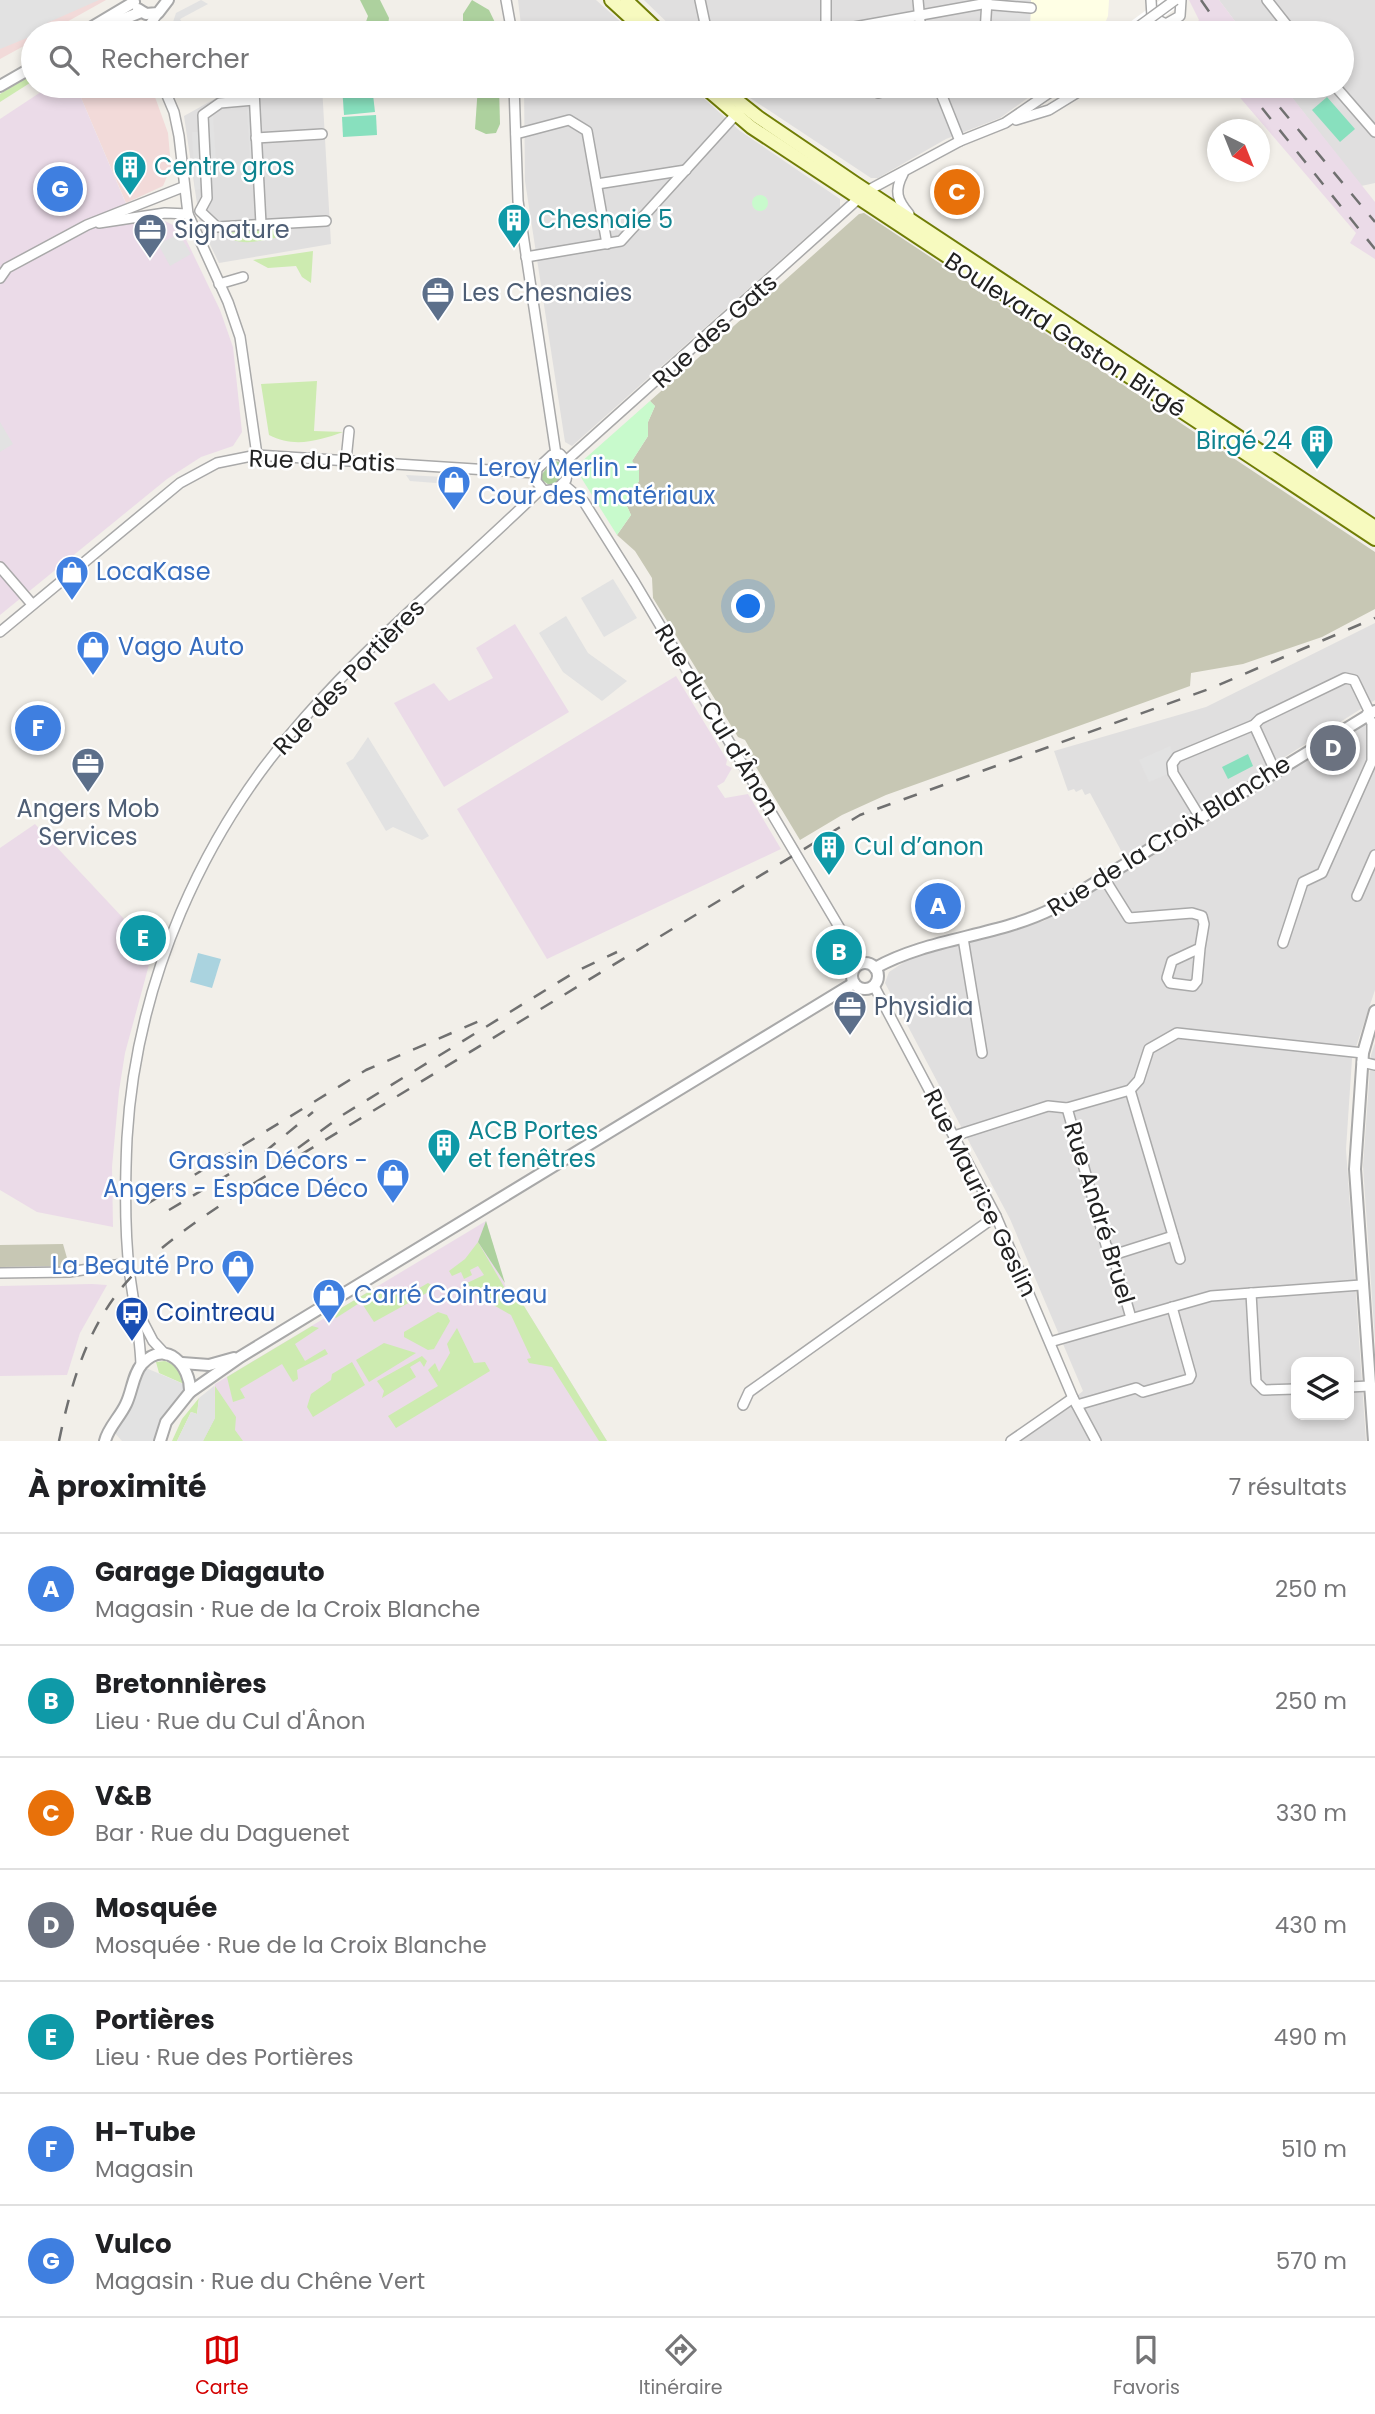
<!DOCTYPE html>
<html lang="fr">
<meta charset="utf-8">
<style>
:root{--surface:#fff;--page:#f6f6f6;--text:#202124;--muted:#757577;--line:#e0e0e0;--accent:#d40000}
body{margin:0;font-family:Poppins,sans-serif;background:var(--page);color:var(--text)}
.controls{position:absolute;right:21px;bottom:21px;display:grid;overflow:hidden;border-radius:14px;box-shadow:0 4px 10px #0003}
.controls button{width:63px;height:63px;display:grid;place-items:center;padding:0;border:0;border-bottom:2px solid var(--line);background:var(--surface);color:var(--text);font:35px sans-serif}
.compass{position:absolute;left:1207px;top:119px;width:63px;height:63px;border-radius:50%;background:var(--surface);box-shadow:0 4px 10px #0003;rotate:137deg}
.you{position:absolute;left:749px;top:607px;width:24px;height:24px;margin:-18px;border:5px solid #fff;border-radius:50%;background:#1a73e8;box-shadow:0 0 0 10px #1a73e833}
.badge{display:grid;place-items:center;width:46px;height:46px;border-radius:50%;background:var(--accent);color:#fff;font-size:23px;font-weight:700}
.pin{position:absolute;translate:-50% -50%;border:4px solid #fff;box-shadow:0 2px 7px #0006}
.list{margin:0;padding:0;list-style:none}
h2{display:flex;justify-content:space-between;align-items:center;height:91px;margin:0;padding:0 28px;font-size:30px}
h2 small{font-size:23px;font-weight:400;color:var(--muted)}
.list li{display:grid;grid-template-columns:46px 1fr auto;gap:21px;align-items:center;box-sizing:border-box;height:112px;padding:0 28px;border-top:2px solid var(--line)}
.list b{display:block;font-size:26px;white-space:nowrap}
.list p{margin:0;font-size:23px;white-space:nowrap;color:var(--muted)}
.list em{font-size:23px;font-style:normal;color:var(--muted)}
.icon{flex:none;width:38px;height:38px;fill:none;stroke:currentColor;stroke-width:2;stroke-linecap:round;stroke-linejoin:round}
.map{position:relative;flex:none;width:1375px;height:1441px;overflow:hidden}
.search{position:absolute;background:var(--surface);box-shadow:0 4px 10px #0003;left:21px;right:21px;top:21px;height:77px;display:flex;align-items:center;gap:18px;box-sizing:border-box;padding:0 24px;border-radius:38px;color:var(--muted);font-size:26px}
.sheet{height:875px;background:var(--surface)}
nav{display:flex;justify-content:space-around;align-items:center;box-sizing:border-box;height:98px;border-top:2px solid var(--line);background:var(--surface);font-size:19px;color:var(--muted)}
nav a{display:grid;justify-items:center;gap:4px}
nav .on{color:var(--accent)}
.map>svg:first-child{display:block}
.residential{fill:#e0dfdf;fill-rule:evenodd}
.commercial{fill:#f2dad9}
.industrial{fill:#ebdbe8}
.education{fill:#ffffe5}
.construction{fill:#c7c7b4}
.grass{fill:#cdebb0}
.forest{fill:#add19e}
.park{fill:#c8facc}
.pitch{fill:#88e0be}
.parking{fill:#e2e2e2}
.water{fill:#aad3df}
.pier{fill:#fff}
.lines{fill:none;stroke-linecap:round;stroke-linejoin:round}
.minor-casing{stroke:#a9a9a9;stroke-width:12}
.tertiary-casing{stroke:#a9a9a9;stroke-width:14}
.secondary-casing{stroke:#707d05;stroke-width:16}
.minor{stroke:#fff;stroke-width:9}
.tertiary{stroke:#fff;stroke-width:10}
.secondary{stroke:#f7fabf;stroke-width:12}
.rail{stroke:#707070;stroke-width:2.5;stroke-dasharray:14 14;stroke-linecap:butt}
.minor-bridge-casing{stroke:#a9a9a9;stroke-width:12;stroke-linecap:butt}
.minor-bridge{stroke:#fff;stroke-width:9}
.labels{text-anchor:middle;stroke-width:5;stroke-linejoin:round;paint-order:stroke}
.culture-label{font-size:24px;fill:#0d838f;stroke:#fff;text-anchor:start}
.service-label{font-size:24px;fill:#4e5e75;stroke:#fff;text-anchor:start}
.street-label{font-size:24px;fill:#222;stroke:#fff}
.shop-label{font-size:24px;fill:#366cbe;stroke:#fff;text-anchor:start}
.transit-label{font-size:24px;fill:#164399;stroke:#fff;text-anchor:start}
</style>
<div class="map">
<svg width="1375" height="1441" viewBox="0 0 1375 1441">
<rect width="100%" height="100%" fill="#f2efe9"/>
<!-- residential -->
<g class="residential">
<path d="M518,0H596L633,33H522Z"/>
<path d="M644,0H1031L1030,33H678Z"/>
<path d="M1219,0H1375V183L1361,186L1283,86H1342V33H1244Z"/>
<path d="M253,86H322L331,244L219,263L200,224L184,116L227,92L231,98Z"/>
<path d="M524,86H690L740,131L840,199V207L572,446L565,442L525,181Z"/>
<path d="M732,86H1029V97L1000,118L946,139L878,178H871Z"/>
<path d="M1375,623V700L1125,858L1090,793L1085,795L1082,789L1076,792L1074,789L1068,791L1054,751L1206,707Z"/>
<path d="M1375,717V990L1352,1059L1346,1149L1366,1441H1021L1083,1391L1010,1219L885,983L889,972L912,957L1044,921L1211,821ZM1296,1362H1349V1415H1296Z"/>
<path d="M1375,1043V1341L1363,1166L1371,1055Z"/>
</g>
<!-- commercial -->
<g class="commercial">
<path d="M0,0H106L47,33H33V41L0,59Z"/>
<path d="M76,86H151L168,133L171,167L163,186L126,203Z"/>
</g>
<!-- industrial -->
<g class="industrial">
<path d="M1189,0H1219L1244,33H1188L1199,20Z"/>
<path d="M50,86H76L135,225L165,221L181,229L220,310L233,347L242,432L233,446L201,457L167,479L0,615V119Z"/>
<path d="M1230,86H1283L1375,202V259L1350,243L1356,233Z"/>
<path d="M515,624L569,712L444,787L394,703L434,683L449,701L493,678L476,648Z"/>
<path d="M676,676L727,760L726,765L732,768L724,782L717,786L725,798L748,794L781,849L547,959L457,809Z"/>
<path d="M35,824L153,950L125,1053L119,1091L112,1167L113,1227L37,1212L0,1190V848Z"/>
<path d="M486,1221L507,1292L516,1293L607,1441H203L215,1384Z"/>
<path d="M92,1284L107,1285L80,1333L67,1375L0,1376V1286Z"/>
</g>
<!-- education -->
<path class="education" d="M1031,0H1109L1108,16L1101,33H1030Z"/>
<!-- construction -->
<g class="construction">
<path d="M864,213L1375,552V609L1322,637L1243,664L1191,673L1190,686L886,795L842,815L800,840L750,757L752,752L745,740L738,737L653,598L652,578L635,551L617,535L631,515L626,504L639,481L632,461L648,436V422L655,406L650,401L859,214Z"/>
<path d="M63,1244L67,1258L61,1266L0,1267V1245Z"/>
</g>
<!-- grass -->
<g class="grass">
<path d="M33,74V81L0,102V94Z"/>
<path d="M286,227L289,232L285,236C265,239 234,251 222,230Z"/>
<path d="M313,251L311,283L302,277L296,266L268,268L253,260Z"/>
<path d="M317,381L314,431L343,432C318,441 294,448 269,435L261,384Z"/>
<path d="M478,1242L507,1292L516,1293L607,1441H599L552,1367L529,1363L527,1359L531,1358L511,1315L476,1295L467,1283L484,1275L478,1266L470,1270L472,1275L464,1279L461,1272L452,1276L449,1271L465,1259Z"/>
<path d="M428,1283L433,1286L432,1290L374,1322L361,1302L336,1318L331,1314L375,1288C396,1300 409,1294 428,1283Z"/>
<path d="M438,1312L447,1315L450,1321L434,1349L428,1350L404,1337V1332Z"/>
<path d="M312,1326L319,1328L295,1344L305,1361L325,1349L328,1354L297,1370L298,1379L293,1382L282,1364L240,1389L245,1398L233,1402L227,1377Z"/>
<path d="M457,1328L474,1363L485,1362L490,1371L396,1428L388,1416L438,1386L428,1370L435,1363L439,1372L450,1353L447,1344Z"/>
<path d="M384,1343L416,1353L369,1382L356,1360Z"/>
<path d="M422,1356L427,1361L424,1367L420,1361L410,1367L416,1377L382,1398L384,1391L377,1381Z"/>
<path d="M165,1361L177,1366L186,1385L159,1373L156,1362Z"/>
<path d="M352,1362L365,1385L313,1417L307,1407L311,1394L331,1380L332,1374Z"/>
<path d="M215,1386L236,1417L235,1430L243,1441H203L215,1418Z"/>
<path d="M199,1398L197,1414L191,1412L177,1441H172L182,1419Z"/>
</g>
<!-- forest -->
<g class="forest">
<path d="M360,0H380L389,18L387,33H362L368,16Z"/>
<path d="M472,0L489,10L500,33H471L463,25V14Z"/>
<path d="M478,86H499L500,124L496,133L486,134L475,129Z"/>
<path d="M553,461L561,462L564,470L559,481L549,485L542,480V474Z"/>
<path d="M486,1221L505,1283L478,1242Z"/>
</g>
<!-- park -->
<g class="park">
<circle cx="760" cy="203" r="8"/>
<path d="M650,401L655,406L648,422V436L632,461L639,469V481L626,504L631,515L617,535L577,471L580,463Z"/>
</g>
<!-- pitch -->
<g class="pitch">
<path d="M342,86H372L375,112L344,115Z"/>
<path d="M1327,97L1355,129L1340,142L1312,110Z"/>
<path d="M376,115L377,135L343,137L342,117Z"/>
<path d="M1248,754L1253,766L1228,779L1222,767Z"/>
</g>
<!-- parking -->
<g class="parking">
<path d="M0,0H99L47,23L49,29L0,49Z"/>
<path d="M201,0L208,4L180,19L188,33H159L160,29H167L173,22L176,13Z"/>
<path d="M994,0H1031L1030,22L992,19Z"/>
<path d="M247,109H252L255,180L251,176Z"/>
<path d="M213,116L217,178L210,179L206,117Z"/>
<path d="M192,132H199L202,189L195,190Z"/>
<path d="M179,234L191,254L170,266L158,244Z"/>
<path d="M0,422L13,444L0,452Z"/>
<path d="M406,475L445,477L449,484L410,481Z"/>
<path d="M613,579L637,618L604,637L581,598Z"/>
<path d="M566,616L588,653L627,681L602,701L563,672L539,633Z"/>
<path d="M368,737L429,836L422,840L393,827L386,831L346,763L353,759Z"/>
<path d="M1170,746L1174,756L1170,773L1149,782L1139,760Z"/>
<path d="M146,1368L186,1385L185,1388L157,1441H122L114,1432L131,1405Z"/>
<path d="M214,1386L215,1418L203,1441H177L191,1412L197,1414L199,1398Z"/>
</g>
<!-- water -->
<path class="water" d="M198,953L221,959L212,988L190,982Z"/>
<!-- pier -->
<path class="pier" d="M1160,0H1187L1143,33H1115Z"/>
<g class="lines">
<defs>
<g id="minor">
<path d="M506,0L512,33"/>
<path d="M700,0L707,33"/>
<path d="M826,0V32"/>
<path d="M918,0L921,33"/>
<path d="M1151,0L1152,17L1166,24L1180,16L1181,0"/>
<path d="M1267,0L1293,33"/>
<path d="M102,29L125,33"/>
<path d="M146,30L158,13"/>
<path d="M821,33L982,4L1031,8"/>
<path d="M985,33L987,0"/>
<path d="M163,86L174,112L179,136L188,214L228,302L240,337L257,455"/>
<path d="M514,86L518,201L556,454"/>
<path d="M938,86L960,141"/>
<path d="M1335,86L1375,132"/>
<path d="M878,93L900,86"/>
<path d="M254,100L220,103L203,115L207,198L200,211L217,227L326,221"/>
<path d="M1016,120L1049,110L1088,86"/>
<path d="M516,134L569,120L587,131L607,244"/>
<path d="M256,138L322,134"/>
<path d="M903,174C894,191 897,200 909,214"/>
<path d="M597,184L686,170"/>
<path d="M99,223L165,213L188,214"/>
<path d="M261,224L254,91L278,89V86"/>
<path d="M526,257L621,241L740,110"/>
<path d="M0,278L7,268L87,225L183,187"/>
<path d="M219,284L243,277"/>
<path d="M560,454L569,464L566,480L557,489L544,491L536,481L537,469L552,455Z"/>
<path d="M346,460L349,431"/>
<path d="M567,460L867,191L960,141L1005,123L1059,86"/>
<path d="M563,484L584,502L635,583L861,964"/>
<path d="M0,567L31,603"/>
<path d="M0,632L180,483L217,463L257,455L535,473"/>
<path d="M1254,725L1275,771"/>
<path d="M1201,819L1173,773L1172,764L1177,757L1254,725L1260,719L1345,678L1354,680L1370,713"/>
<path d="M1104,878L1129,918L1192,913L1202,916L1204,924L1200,948L1172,961L1167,978L1170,983L1193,986L1197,981L1200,948"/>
<path d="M1357,896L1375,855"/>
<path d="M963,938L982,1053"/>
<path d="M1283,943L1303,882L1322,873L1372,761V723L1367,714"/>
<path d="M874,986L996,1216L1073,1398L1096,1441"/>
<path d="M1362,1062L1375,1065"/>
<path d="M1130,1090L1180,1259"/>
<path d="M1067,1108L1106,1245L1113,1255L1131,1318"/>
<path d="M954,1136L1048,1106L1067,1108L1130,1090L1139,1080L1149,1049L1177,1033L1363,1053"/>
<path d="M1113,1255L1173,1236"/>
<path d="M0,1273L69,1272L129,1263"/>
<path d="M1251,1293L1256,1382L1264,1390L1296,1389"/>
<path d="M139,1314L153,1341L166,1355"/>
<path d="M1050,1342L1211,1296L1361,1285"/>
<path d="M141,1365C140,1335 134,1305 130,1276C124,1231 125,1183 127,1138C136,983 202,832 305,717C377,635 463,565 541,489"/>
<path d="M1349,1387L1369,1386"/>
<path d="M743,1405L749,1392L996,1216"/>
<path d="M1077,1405L1136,1388L1143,1392L1189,1379L1191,1375L1172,1307"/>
<path d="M1011,1441L1073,1398"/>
</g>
<g id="tertiary">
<path d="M138,9L146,14L158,13L168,0"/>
<path d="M101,28L141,12"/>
<path d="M82,33L134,2"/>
<path d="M0,86L33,67"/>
<circle cx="865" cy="976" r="13"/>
<path d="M875,968C931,937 997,937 1054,908L1375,711"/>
<path d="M182,1363L209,1365L234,1358"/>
<path d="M190,1392L240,1357L854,983"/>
<path d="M105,1441C108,1428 120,1417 126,1404C132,1392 133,1374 142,1364C166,1338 191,1366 190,1392L166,1422L160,1441"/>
<path d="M1374,1441L1355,1169L1363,1053L1375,1011"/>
</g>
<g id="secondary">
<path d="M611,0L647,33"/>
<path d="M626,0L661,33"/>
<path d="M703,86L751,127L1375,539"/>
<path d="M719,86L758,117L855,183L1375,527"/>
</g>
</defs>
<!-- minor casing -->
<use href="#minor" class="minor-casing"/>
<!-- tertiary casing -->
<use href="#tertiary" class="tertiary-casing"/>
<!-- secondary casing -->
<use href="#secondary" class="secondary-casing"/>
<!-- minor -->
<use href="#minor" class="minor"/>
<!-- tertiary -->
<use href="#tertiary" class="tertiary"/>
<!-- secondary -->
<use href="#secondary" class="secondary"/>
<!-- rail -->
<g class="rail">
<path d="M1201,0L1224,33"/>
<path d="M1262,86L1375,222"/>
<path d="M1262,108L1375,249"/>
<path d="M298,1148L341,1116L575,972L617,952"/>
<path d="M147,1204L366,1070L484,1019"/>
<path d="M169,1210L261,1155L313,1112"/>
<path d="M59,1441C89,1296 132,1263 251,1185L860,815L1209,689L1375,618"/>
</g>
<defs>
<path id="minor-bridge" d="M1130,33L1175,0"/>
</defs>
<!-- minor-bridge casing -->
<use href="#minor-bridge" class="minor-bridge-casing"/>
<!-- minor-bridge -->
<use href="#minor-bridge" class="minor-bridge"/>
</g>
<!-- icons -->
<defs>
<symbol id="building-pin" viewBox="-11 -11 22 30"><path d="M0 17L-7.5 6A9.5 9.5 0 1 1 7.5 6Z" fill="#0f9aa8" stroke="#fff"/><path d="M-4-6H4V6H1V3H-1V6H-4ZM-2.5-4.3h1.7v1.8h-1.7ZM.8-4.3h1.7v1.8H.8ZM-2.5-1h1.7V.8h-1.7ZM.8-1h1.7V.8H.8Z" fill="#fff"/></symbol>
<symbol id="office-pin" viewBox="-11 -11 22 30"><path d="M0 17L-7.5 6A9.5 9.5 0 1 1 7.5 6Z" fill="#5c6f8a" stroke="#fff"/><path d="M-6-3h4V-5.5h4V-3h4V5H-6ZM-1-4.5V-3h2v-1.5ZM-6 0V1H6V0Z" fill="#fff"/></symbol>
<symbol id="shop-pin" viewBox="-11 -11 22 30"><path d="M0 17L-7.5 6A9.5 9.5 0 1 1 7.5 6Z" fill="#3f7fe0" stroke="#fff"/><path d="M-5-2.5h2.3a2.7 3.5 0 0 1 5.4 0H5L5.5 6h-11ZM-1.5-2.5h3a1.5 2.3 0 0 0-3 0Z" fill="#fff"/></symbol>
<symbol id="bus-pin" viewBox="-11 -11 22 30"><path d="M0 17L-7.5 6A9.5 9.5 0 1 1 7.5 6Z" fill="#1a4fb4" stroke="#fff"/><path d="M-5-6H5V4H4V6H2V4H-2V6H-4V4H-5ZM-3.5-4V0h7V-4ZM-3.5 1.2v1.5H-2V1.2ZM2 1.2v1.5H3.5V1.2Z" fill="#fff"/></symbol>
</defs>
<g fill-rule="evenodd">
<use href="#building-pin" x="111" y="148" width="38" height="52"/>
<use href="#building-pin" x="495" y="201" width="38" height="52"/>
<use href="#office-pin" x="131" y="211" width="38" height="52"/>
<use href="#office-pin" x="419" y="274" width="38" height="52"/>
<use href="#building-pin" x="1298" y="422" width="38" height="52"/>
<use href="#shop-pin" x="435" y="463" width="38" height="52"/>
<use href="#shop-pin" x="53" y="553" width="38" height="52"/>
<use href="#shop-pin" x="74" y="628" width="38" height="52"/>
<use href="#office-pin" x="69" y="745" width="38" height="52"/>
<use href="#building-pin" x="810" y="828" width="38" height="52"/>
<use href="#office-pin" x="831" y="988" width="38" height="52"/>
<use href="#building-pin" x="425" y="1126" width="38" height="52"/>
<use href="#shop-pin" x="374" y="1156" width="38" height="52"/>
<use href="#shop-pin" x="219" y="1247" width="38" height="52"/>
<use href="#shop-pin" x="310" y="1276" width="38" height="52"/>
<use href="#bus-pin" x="113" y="1294" width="38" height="52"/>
</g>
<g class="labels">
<!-- culture labels -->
<g class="culture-label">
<text x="154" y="175">Centre gros</text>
<text x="538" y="228">Chesnaie 5</text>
<text x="1292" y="449" text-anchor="end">Birgé 24</text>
<text x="854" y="855">Cul d’anon</text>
<text x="468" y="1139">ACB Portes<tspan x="468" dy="28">et fenêtres</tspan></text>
</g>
<!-- service labels -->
<g class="service-label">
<text x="174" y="238">Signature</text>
<text x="462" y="301">Les Chesnaies</text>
<text x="88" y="817" text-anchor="middle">Angers Mob<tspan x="88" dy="28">Services</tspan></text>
<text x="874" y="1015">Physidia</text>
</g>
<!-- street labels -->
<g class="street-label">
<text transform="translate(715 331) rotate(-42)" y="8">Rue des Gats</text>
<text transform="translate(1065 335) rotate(33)" y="8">Boulevard Gaston Birgé</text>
<text transform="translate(322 461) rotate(2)" y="8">Rue du Patis</text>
<text transform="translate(349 677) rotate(-46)" y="8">Rue des Portières</text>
<text transform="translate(717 720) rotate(59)" y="8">Rue du Cul d'Ânon</text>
<text transform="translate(1169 836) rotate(-32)" y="8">Rue de la Croix Blanche</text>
<text transform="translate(980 1193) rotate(64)" y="8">Rue Maurice Geslin</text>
<text transform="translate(1099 1213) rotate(73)" y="8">Rue André Bruel</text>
</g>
<!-- shop labels -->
<g class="shop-label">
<text x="478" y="476">Leroy Merlin -<tspan x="478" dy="28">Cour des matériaux</tspan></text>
<text x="96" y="580">LocaKase</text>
<text x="118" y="655">Vago Auto</text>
<text x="368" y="1169" text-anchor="end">Grassin Décors -<tspan x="368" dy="28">Angers - Espace Déco</tspan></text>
<text x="214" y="1274" text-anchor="end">La Beauté Pro</text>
<text x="354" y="1303">Carré Cointreau</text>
</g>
<!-- transit labels -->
<g class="transit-label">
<text x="156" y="1321">Cointreau</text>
</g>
</g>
</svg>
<div class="controls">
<button><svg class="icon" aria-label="layers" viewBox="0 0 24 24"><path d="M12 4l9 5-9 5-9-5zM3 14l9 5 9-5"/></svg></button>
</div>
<svg class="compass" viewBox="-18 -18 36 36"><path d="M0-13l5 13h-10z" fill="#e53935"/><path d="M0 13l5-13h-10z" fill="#757577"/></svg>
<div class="you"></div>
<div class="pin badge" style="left:938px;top:906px;background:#3f7fe0">A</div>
<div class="pin badge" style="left:839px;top:952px;background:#0f9aa8">B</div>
<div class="pin badge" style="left:957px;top:192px;background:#e8710a">C</div>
<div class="pin badge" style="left:1333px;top:748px;background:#6b7280">D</div>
<div class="pin badge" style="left:143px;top:938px;background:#0f9aa8">E</div>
<div class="pin badge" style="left:38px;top:728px;background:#3f7fe0">F</div>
<div class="pin badge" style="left:60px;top:189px;background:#3f7fe0">G</div>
<div class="search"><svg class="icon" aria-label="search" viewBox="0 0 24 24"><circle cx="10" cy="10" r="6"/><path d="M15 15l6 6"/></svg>Rechercher</div>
</div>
<section class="sheet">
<h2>À proximité<small>7 résultats</small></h2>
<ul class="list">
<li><span class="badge" style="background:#3f7fe0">A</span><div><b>Garage Diagauto</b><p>Magasin · Rue de la Croix Blanche</p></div><em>250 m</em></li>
<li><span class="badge" style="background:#0f9aa8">B</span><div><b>Bretonnières</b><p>Lieu · Rue du Cul d'Ânon</p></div><em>250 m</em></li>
<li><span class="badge" style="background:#e8710a">C</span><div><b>V&amp;B</b><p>Bar · Rue du Daguenet</p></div><em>330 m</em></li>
<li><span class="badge" style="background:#6b7280">D</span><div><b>Mosquée</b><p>Mosquée · Rue de la Croix Blanche</p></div><em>430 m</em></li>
<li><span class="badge" style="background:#0f9aa8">E</span><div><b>Portières</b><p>Lieu · Rue des Portières</p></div><em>490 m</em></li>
<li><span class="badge" style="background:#3f7fe0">F</span><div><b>H-Tube</b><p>Magasin</p></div><em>510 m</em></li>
<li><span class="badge" style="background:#3f7fe0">G</span><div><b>Vulco</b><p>Magasin · Rue du Chêne Vert</p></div><em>570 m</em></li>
</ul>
</section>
<nav>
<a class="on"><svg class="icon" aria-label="map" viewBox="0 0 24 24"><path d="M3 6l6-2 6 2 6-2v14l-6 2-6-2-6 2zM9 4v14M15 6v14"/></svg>Carte</a>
<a><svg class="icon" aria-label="directions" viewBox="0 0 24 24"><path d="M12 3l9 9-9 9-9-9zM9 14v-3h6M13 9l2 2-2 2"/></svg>Itinéraire</a>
<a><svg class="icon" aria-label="saved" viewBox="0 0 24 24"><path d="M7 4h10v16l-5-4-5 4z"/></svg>Favoris</a>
</nav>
